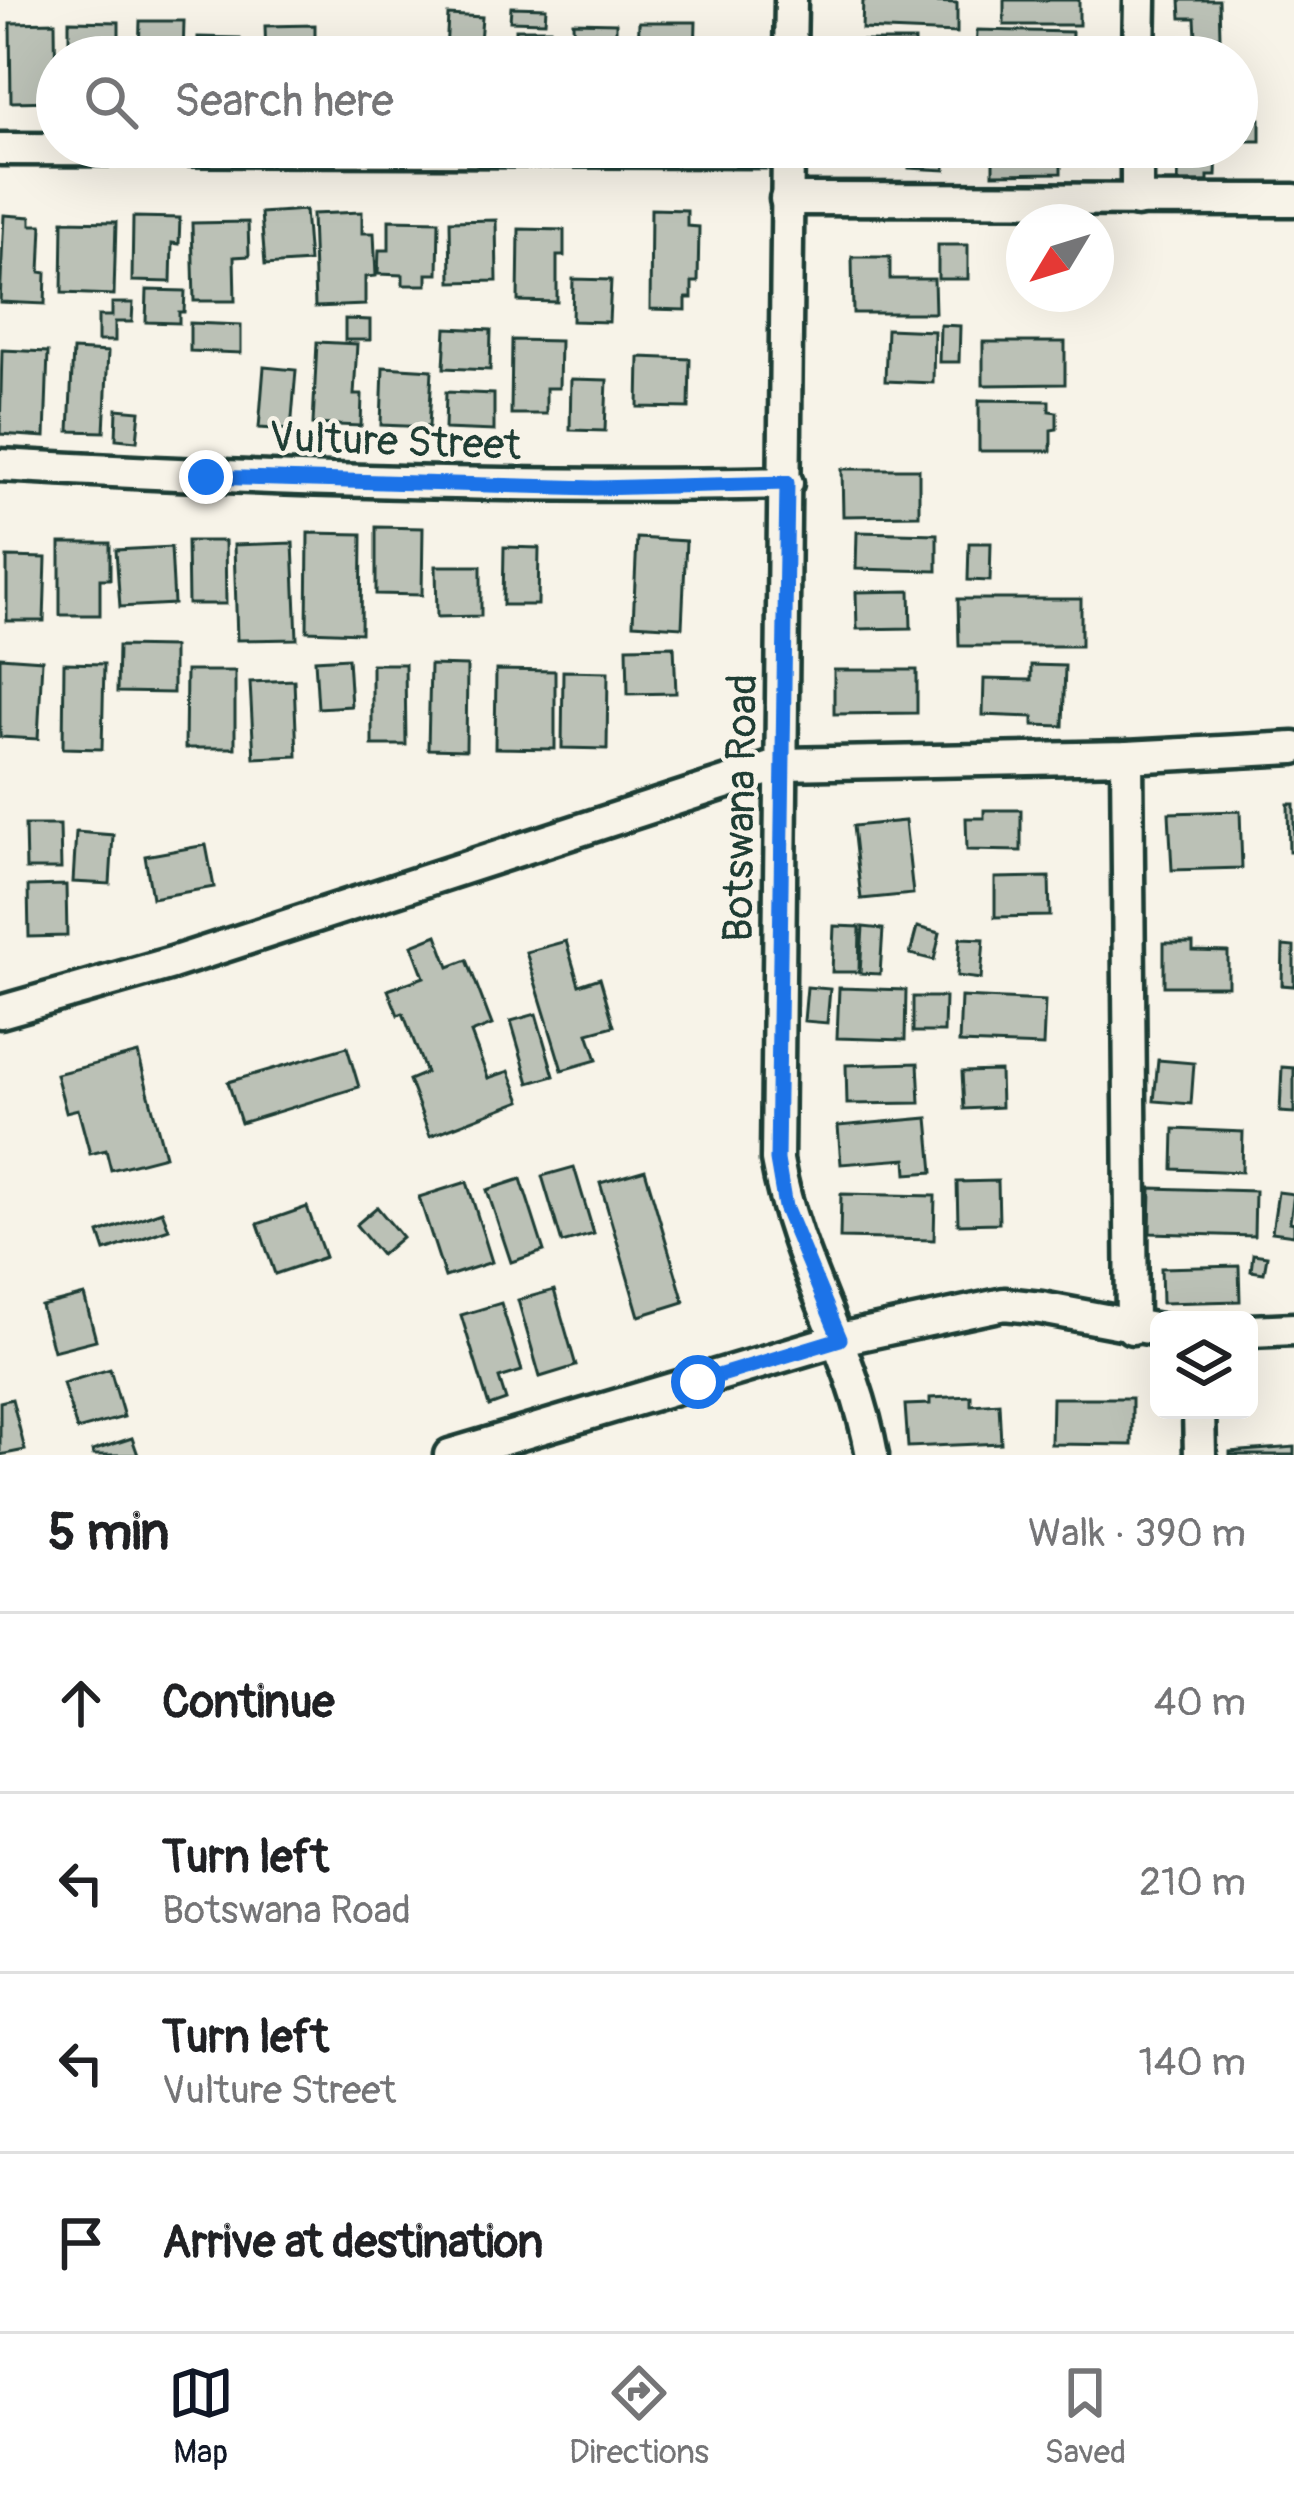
<!DOCTYPE html>
<meta charset="utf-8">
<style>
:root{--surface:#fff;--page:#f6f6f6;--text:#202124;--muted:#757577;--line:#e0e0e0;--accent:#111827}
body{margin:0;font-family:Pangolin,sans-serif;background:var(--page);color:var(--text)}
.controls{position:absolute;right:36px;bottom:36px;display:grid;overflow:hidden;border-radius:18px;box-shadow:0 12px 48px #0002}
.controls button{width:108px;height:108px;display:grid;place-items:center;padding:0;border:0;border-bottom:3px solid var(--line);background:var(--surface);color:var(--text);font:60px sans-serif}
.compass{position:absolute;left:1006px;top:204px;width:108px;height:108px;border-radius:50%;background:var(--surface);box-shadow:0 12px 48px #0002;rotate:232deg}
.stop{position:absolute;width:36px;height:36px;margin:-27px;border:9px solid #1a73e8;border-radius:50%;background:#fff}
.stop.end{background:#1a73e8;border-color:#fff;box-shadow:0 3px 12px #0008}
.list{margin:0;padding:0;list-style:none}
h2{display:flex;justify-content:space-between;align-items:center;height:156px;margin:0;padding:0 48px;font-size:51px}
h2 small{font-size:39px;font-weight:400;color:var(--muted)}
.list li{display:grid;grid-template-columns:78px 1fr auto;gap:36px;align-items:center;box-sizing:border-box;height:180px;padding:0 48px;border-top:3px solid var(--line)}
.list b{display:block;font-size:45px;white-space:nowrap}
.list p{margin:0;font-size:39px;white-space:nowrap;color:var(--muted)}
.list em{font-size:39px;font-style:normal;color:var(--muted)}
.icon{flex:none;width:66px;height:66px;fill:none;stroke:currentColor;stroke-width:2;stroke-linecap:round;stroke-linejoin:round}
.map{position:relative;flex:none;width:1294px;height:1455px;overflow:hidden}
.search{position:absolute;background:var(--surface);box-shadow:0 12px 48px #0002;left:36px;right:36px;top:36px;height:132px;display:flex;align-items:center;gap:30px;box-sizing:border-box;padding:0 42px;border-radius:66px;color:var(--muted);font-size:45px}
.sheet{height:876px;background:var(--surface)}
nav{display:flex;justify-content:space-around;align-items:center;box-sizing:border-box;height:168px;border-top:3px solid var(--line);background:var(--surface);font-size:33px;color:var(--muted)}
nav a{display:grid;justify-items:center;gap:6px}
nav .on{color:var(--accent)}
.map>svg:first-child{display:block}
.building{fill:#bbc1b6;stroke:#1f3d34;stroke-width:3}
.lines{fill:none;stroke-linecap:round;stroke-linejoin:round}
.minor-casing{stroke:#1f3d34;stroke-width:39}
.minor{stroke:#f7f3e8;stroke-width:30}
.route{stroke:#1a73e8;stroke-width:15}
.labels{text-anchor:middle;stroke-width:9;stroke-linejoin:round;paint-order:stroke}
.street-label{font-size:42px;fill:#1f3d34;stroke:#f7f3e8}
</style>
<div class="map">
<svg width="1294" height="1455" viewBox="0 0 1294 1455">
<rect width="100%" height="100%" fill="#f7f3e8"/>
<filter id="ink" filterUnits="userSpaceOnUse"><feTurbulence type="fractalNoise" baseFrequency=".00833" numOctaves="2"/><feDisplacementMap in="SourceGraphic" scale="24" xChannelSelector="R" yChannelSelector="G"/><feConvolveMatrix kernelMatrix="1 2 1 2 8 2 1 2 1" color-interpolation-filters="sRGB"/></filter>
<g filter="url(#ink)">
<!-- building -->
<g class="building">
<path d="M863,0L957,3V33L862,29Z"/>
<rect x="1004" y="0" width="75" height="25"/>
<path d="M1180,0H1219L1220,37H1196L1195,18H1181Z"/>
<path d="M511,7L546,8L545,22L510,21Z"/>
<path d="M448,15L482,17L479,54L446,52Z"/>
<path d="M69,21L119,22V57H69Z"/>
<path d="M140,21H184L183,57H139Z"/>
<path d="M55,22L56,101L11,102L10,23Z"/>
<path d="M573,22L616,23V57H574Z"/>
<path d="M639,22H696L695,57H638Z"/>
<path d="M315,25V57H266L265,26Z"/>
<rect x="516" y="29" width="34" height="28"/>
<path d="M977,30L1072,32L1071,57H976Z"/>
<path d="M198,37L240,38V57H198Z"/>
<rect x="852" y="41" width="63" height="16"/>
<path d="M1162,47L1188,49L1187,57H1161Z"/>
<path d="M926,49L962,51V57H926Z"/>
<rect x="1237" y="119" width="23" height="22"/>
<path d="M909,147H945V170L909,168Z"/>
<path d="M993,147H1061V173L993,174Z"/>
<path d="M1179,147H1217L1216,176H1208V186L1178,185Z"/>
<path d="M651,209L687,210V226L699,227L698,282H692V298H686V310L650,309Z"/>
<path d="M305,210L309,262L265,265L261,213Z"/>
<path d="M362,212V233H374L376,276L365,277V305L315,307L312,214Z"/>
<path d="M4,215L31,217V225H42L40,272L46,273L45,304L0,302Z"/>
<path d="M133,217L180,218L179,244L172,243L171,282L132,281Z"/>
<path d="M389,220L439,221L438,274H427V285H403V275L378,274L379,250H389Z"/>
<path d="M496,220L497,281L451,282L450,221Z"/>
<path d="M63,221L116,222L114,295L62,293Z"/>
<path d="M248,222L249,256L234,257L235,301H194L192,223Z"/>
<path d="M519,229L564,230V256H557V302L518,301Z"/>
<rect x="938" y="245" width="30" height="34"/>
<path d="M852,257H890V279H934L935,313H853Z"/>
<path d="M573,279L611,280L609,322L572,321Z"/>
<path d="M147,290L185,291L184,312H179V323L146,322Z"/>
<path d="M112,303H133L132,322H115V341H98V316H112Z"/>
<path d="M345,319L370,320V340H345Z"/>
<path d="M190,323L241,325V353L190,351Z"/>
<path d="M940,325L960,326L959,362H939Z"/>
<path d="M446,328L491,330L490,370L444,368Z"/>
<path d="M887,329L934,331L933,383L885,381Z"/>
<path d="M512,340L560,341L559,388H546V414H511Z"/>
<path d="M317,342L357,344L354,395H362L361,426L313,424Z"/>
<path d="M983,342H1065V384L983,385Z"/>
<path d="M2,350L48,352L45,437L0,434Z"/>
<path d="M73,350L108,352L104,432L69,431Z"/>
<path d="M639,357L690,359L689,408L638,407Z"/>
<path d="M264,367L296,370L291,430L259,428Z"/>
<path d="M383,367L432,370L429,427L381,425Z"/>
<path d="M571,379L607,380L605,431L570,430Z"/>
<path d="M446,392L494,394V431L445,429Z"/>
<path d="M979,400L1049,401V411L1057,412V429L1051,430V451H979Z"/>
<path d="M117,409L140,411L137,441L116,439Z"/>
<path d="M842,469H919V515L843,516Z"/>
<path d="M376,527L423,528L422,595L376,594Z"/>
<path d="M857,532L937,534V571L856,569Z"/>
<path d="M308,533L362,534L361,633L307,631Z"/>
<path d="M637,538L686,541L682,627L633,624Z"/>
<path d="M187,541H225L226,604H188Z"/>
<path d="M60,543H110V579H100V615H60Z"/>
<path d="M293,543L297,639L237,640L234,545Z"/>
<path d="M969,543H991L990,581L968,580Z"/>
<path d="M171,547L174,604L120,607L116,550Z"/>
<path d="M504,547L539,548L538,605H503Z"/>
<path d="M7,557L46,558L44,621H7Z"/>
<path d="M436,566H481V616L437,617Z"/>
<path d="M910,591L911,628L857,629L856,592Z"/>
<path d="M958,599H1081V646H959Z"/>
<path d="M118,646L173,647V693L117,692Z"/>
<path d="M674,646L676,693L628,694L627,647Z"/>
<path d="M0,657L42,660L38,739L0,737Z"/>
<path d="M348,658L351,706L318,708L315,660Z"/>
<path d="M64,663L104,664L102,749L63,748Z"/>
<path d="M372,664H405L406,745H372Z"/>
<path d="M430,665L467,666L466,750L428,749Z"/>
<path d="M1031,665L1065,666L1063,726L1033,725V717L983,715L984,679L1031,680Z"/>
<path d="M496,670L555,671V749L495,748Z"/>
<path d="M834,670H917V713L834,714Z"/>
<path d="M186,671H235V748H185Z"/>
<path d="M563,671L608,672L607,749L562,748Z"/>
<path d="M294,680L297,756L254,758L250,682Z"/>
<path d="M1288,804H1294V852H1289Z"/>
<path d="M984,810H1021V851L967,850L966,818H984Z"/>
<path d="M1240,811L1242,868L1172,870L1169,813Z"/>
<path d="M905,821L913,894L861,899L853,826Z"/>
<path d="M25,825H60L61,869H26Z"/>
<path d="M76,832L113,835L110,884L73,882Z"/>
<path d="M206,845L214,887L152,898L145,856Z"/>
<path d="M1049,877L1050,916L995,917V878Z"/>
<path d="M66,885L67,936L29,937L28,886Z"/>
<path d="M834,926L860,927L859,972H832Z"/>
<path d="M863,927L883,929L880,974L860,973Z"/>
<path d="M917,927L940,933L934,960L910,954Z"/>
<path d="M437,935L449,967L467,960L492,1025L471,1033L488,1078L509,1071L521,1101L430,1136L409,1080L426,1073L403,1013L398,1015L388,990L424,977L412,945Z"/>
<path d="M960,938L984,939L981,979L957,976Z"/>
<path d="M566,941L579,985L600,978L614,1026L588,1033L597,1060L562,1070L526,952Z"/>
<path d="M1164,943H1193V951L1228,952V986H1164Z"/>
<path d="M1283,946L1294,947V986L1282,985Z"/>
<path d="M807,987L830,989L827,1023L804,1021Z"/>
<path d="M839,988L906,990L905,1040L837,1038Z"/>
<path d="M913,997H945L944,1032H913Z"/>
<path d="M961,997L1045,1001L1043,1046L959,1043Z"/>
<path d="M536,1014L554,1076L529,1083L511,1021Z"/>
<path d="M347,1047L359,1087L241,1123L228,1082Z"/>
<path d="M138,1053L165,1156L111,1170L106,1150L90,1154L78,1109L66,1112L56,1074Z"/>
<path d="M1158,1060L1194,1063L1191,1104L1154,1101Z"/>
<path d="M918,1063L920,1103L847,1104L846,1065Z"/>
<path d="M1282,1067L1294,1068V1113L1280,1112Z"/>
<path d="M1000,1071L1001,1107L964,1109L962,1072Z"/>
<path d="M928,1118L933,1172L907,1174L906,1159L841,1164L838,1126Z"/>
<path d="M1174,1129L1243,1132L1242,1172L1173,1169Z"/>
<path d="M574,1167L594,1234L562,1243L542,1176Z"/>
<path d="M645,1170L684,1302L639,1316L600,1183Z"/>
<path d="M521,1179L544,1251L511,1262L487,1190Z"/>
<path d="M998,1181L999,1223L958,1224L957,1182Z"/>
<path d="M467,1182L492,1262L445,1277L419,1197Z"/>
<path d="M1151,1188L1255,1191L1254,1236L1150,1233Z"/>
<path d="M1278,1192L1294,1194L1290,1222L1294,1223V1235L1272,1232Z"/>
<path d="M841,1194L935,1196L934,1240L840,1238Z"/>
<path d="M307,1207L325,1257L275,1274L258,1224Z"/>
<path d="M377,1207L402,1237L381,1255L356,1225Z"/>
<path d="M162,1211L169,1229L105,1251L99,1233Z"/>
<path d="M1253,1254L1267,1256L1264,1273L1251,1271Z"/>
<path d="M1239,1266L1240,1301L1162,1303L1161,1268Z"/>
<path d="M554,1290L576,1366L540,1377L518,1300Z"/>
<path d="M84,1295L96,1340L53,1351L41,1306Z"/>
<path d="M501,1303L522,1371L499,1378L506,1400L489,1406L461,1315Z"/>
<path d="M110,1369L124,1417L77,1430L63,1383Z"/>
<path d="M971,1396V1405L999,1403L1001,1443L908,1447L905,1405L930,1404V1398Z"/>
<path d="M1052,1398H1132V1445L1051,1444Z"/>
<path d="M12,1399L25,1450L0,1455V1402Z"/>
<path d="M132,1438L138,1455H93L92,1451Z"/>
<path d="M1294,1447V1455H1230V1452Z"/>
</g>
<g class="lines">
<defs>
<g id="minor">
<path d="M790,57L791,0"/>
<path d="M1139,57L1140,0"/>
<path d="M788,147L777,1160C795,1264 853,1349 872,1455"/>
<path d="M0,149L788,151"/>
<path d="M786,199L1294,200"/>
<path d="M1137,201V147"/>
<path d="M0,465C262,480 525,489 787,483"/>
<path d="M1127,757L1132,1328"/>
<path d="M0,1012L172,963L783,764L1127,757L1294,748"/>
<path d="M1249,1331L1294,1329"/>
<path d="M1199,1410L1200,1455"/>
<path d="M450,1455L840,1339L1004,1304L1041,1308L1159,1330"/>
</g>
</defs>
<!-- minor casing -->
<use href="#minor" class="minor-casing"/>
<!-- minor -->
<use href="#minor" class="minor"/>
</g>
</g>
<g class="lines" filter="url(#ink)">
<!-- route -->
<path class="route" d="M206,477L596,488L787,483L777,1160L785,1207L840,1339L698,1382"/>
</g>
<g class="labels">
<!-- street labels -->
<g class="street-label">
<text transform="translate(395 440) rotate(2)" y="15">Vulture Street</text>
<text transform="translate(739 808) rotate(-89)" y="15">Botswana Road</text>
</g>
</g>
</svg>
<div class="controls">
<button><svg class="icon" aria-label="layers" viewBox="0 0 24 24"><path d="M12 4l9 5-9 5-9-5zM3 14l9 5 9-5"/></svg></button>
</div>
<svg class="compass" viewBox="-18 -18 36 36"><path d="M0-13l5 13h-10z" fill="#e53935"/><path d="M0 13l5-13h-10z" fill="#757577"/></svg>
<div class="stop" style="left:698px;top:1382px"></div>
<div class="stop end" style="left:206px;top:477px"></div>
<div class="search"><svg class="icon" aria-label="search" viewBox="0 0 24 24"><circle cx="10" cy="10" r="6"/><path d="M15 15l6 6"/></svg>Search here</div>
</div>
<section class="sheet">
<h2>5 min<small>Walk · 390 m</small></h2>
<ul class="list">
<li><svg class="icon" aria-label="ahead" viewBox="0 0 24 24"><path d="M12 20V5M6 11l6-6 6 6"/></svg><div><b>Continue</b></div><em>40 m</em></li>
<li><svg class="icon" aria-label="left" viewBox="0 0 24 24"><path d="M17 20v-9H6M10 6l-5 5 5 5"/></svg><div><b>Turn left</b><p>Botswana Road</p></div><em>210 m</em></li>
<li><svg class="icon" aria-label="left" viewBox="0 0 24 24"><path d="M17 20v-9H6M10 6l-5 5 5 5"/></svg><div><b>Turn left</b><p>Vulture Street</p></div><em>140 m</em></li>
<li><svg class="icon" aria-label="arrive" viewBox="0 0 24 24"><path d="M6 21V4h12l-3 4 3 4H6"/></svg><div><b>Arrive at destination</b></div></li>
</ul>
</section>
<nav>
<a class="on"><svg class="icon" aria-label="map" viewBox="0 0 24 24"><path d="M3 6l6-2 6 2 6-2v14l-6 2-6-2-6 2zM9 4v14M15 6v14"/></svg>Map</a>
<a><svg class="icon" aria-label="directions" viewBox="0 0 24 24"><path d="M12 3l9 9-9 9-9-9zM9 14v-3h6M13 9l2 2-2 2"/></svg>Directions</a>
<a><svg class="icon" aria-label="saved" viewBox="0 0 24 24"><path d="M7 4h10v16l-5-4-5 4z"/></svg>Saved</a>
</nav>
